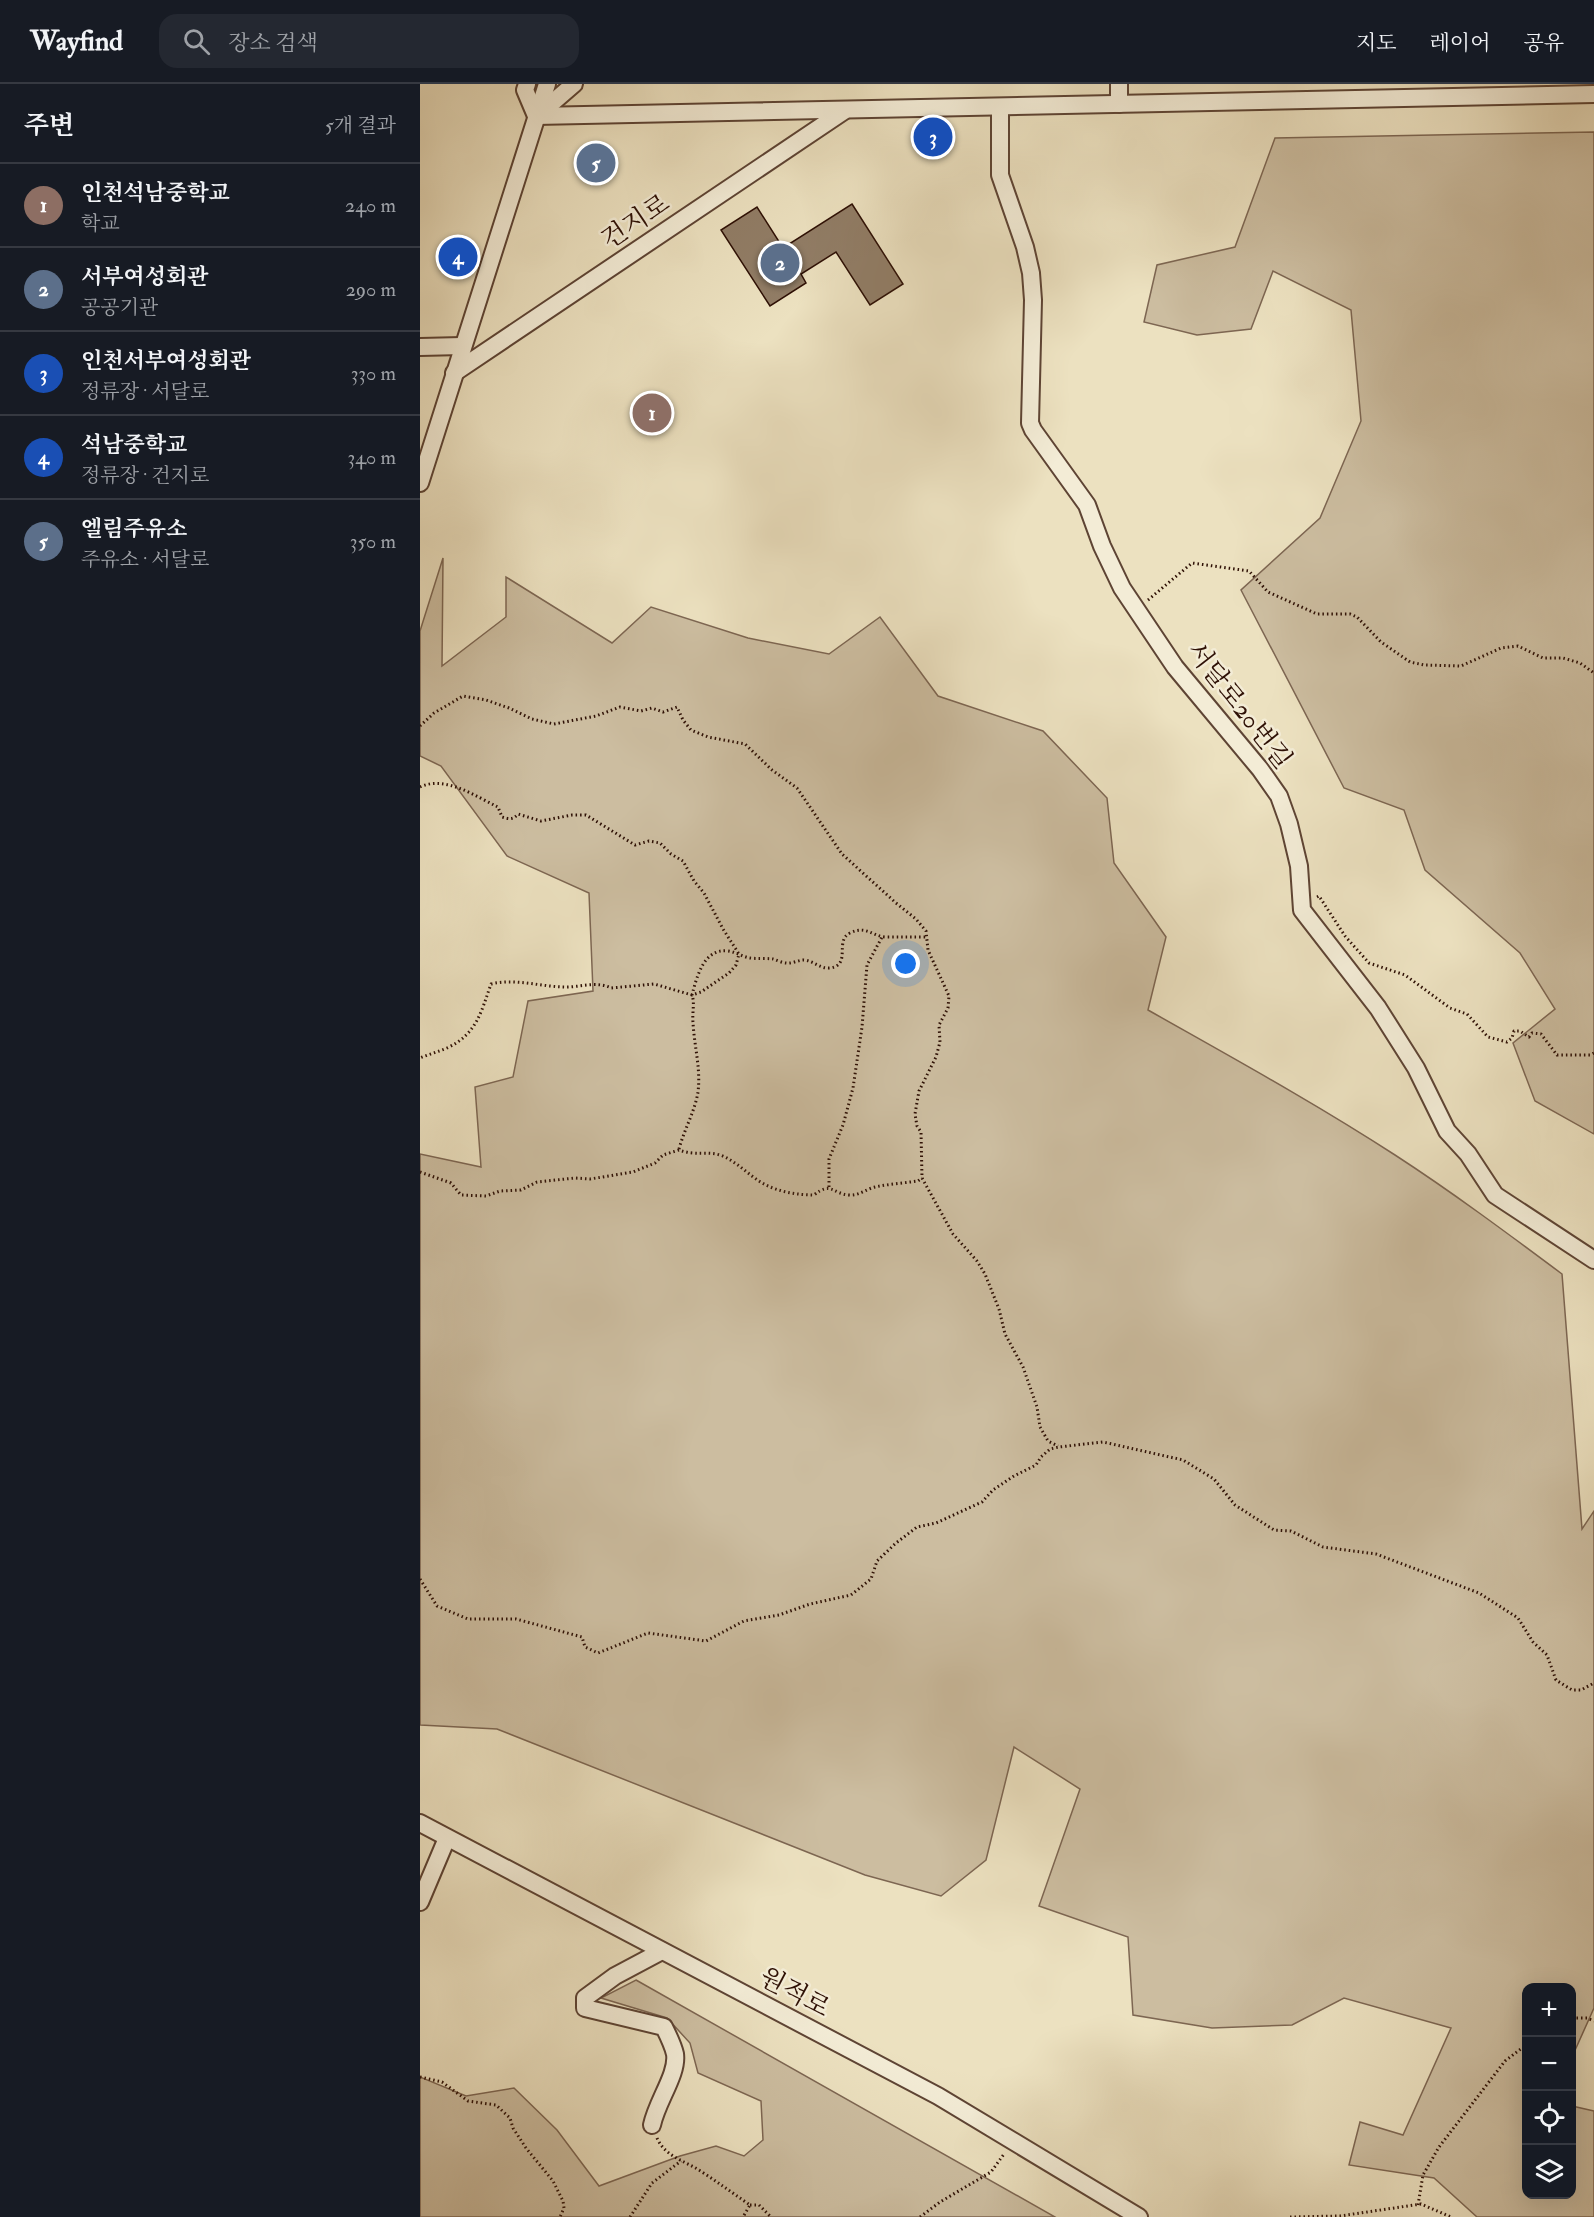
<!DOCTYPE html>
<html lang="ko">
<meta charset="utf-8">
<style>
:root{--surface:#171b24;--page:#242831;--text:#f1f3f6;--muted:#9ea1a6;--line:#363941;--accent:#db2777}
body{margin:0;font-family:"IM FELL Double Pica","Noto Serif KR",serif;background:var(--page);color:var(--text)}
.controls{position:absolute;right:18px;bottom:18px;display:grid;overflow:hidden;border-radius:12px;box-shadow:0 6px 24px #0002}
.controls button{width:54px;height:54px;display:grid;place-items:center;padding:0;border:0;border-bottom:2px solid var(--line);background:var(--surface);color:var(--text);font:30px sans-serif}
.you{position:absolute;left:486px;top:880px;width:21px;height:21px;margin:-15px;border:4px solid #fff;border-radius:50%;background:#1a73e8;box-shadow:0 0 0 9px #1a73e833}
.badge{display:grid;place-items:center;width:39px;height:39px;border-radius:50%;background:var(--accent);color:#fff;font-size:20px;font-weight:700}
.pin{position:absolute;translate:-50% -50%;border:3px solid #fff;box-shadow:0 2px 6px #0006}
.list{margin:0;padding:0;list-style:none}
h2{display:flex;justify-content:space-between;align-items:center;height:78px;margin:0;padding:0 24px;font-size:26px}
h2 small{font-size:20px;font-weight:400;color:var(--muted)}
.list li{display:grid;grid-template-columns:39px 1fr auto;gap:18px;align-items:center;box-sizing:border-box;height:84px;padding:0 24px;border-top:2px solid var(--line)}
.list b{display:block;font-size:22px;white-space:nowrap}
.list p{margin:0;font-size:20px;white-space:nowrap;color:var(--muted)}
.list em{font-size:20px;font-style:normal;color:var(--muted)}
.icon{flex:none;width:33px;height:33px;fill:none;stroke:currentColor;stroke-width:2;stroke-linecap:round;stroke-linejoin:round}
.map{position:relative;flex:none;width:1174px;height:2133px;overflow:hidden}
header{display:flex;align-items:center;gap:36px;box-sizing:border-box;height:84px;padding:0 30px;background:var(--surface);border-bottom:2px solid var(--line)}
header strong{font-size:28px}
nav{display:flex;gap:33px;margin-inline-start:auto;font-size:21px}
.search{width:420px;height:54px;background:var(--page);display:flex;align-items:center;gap:15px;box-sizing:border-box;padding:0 21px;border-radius:18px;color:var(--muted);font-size:22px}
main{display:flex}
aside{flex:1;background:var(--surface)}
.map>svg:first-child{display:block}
.green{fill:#ccbda0;stroke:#7d6652;stroke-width:1.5}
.building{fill:#917d66;stroke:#2e1005;stroke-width:1.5}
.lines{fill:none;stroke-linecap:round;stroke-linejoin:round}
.minor-casing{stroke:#5e4434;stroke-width:20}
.path{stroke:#2e1005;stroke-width:3;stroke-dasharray:1.5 3;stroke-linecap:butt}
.minor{stroke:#f3ecd6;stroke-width:16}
.labels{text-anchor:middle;stroke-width:5;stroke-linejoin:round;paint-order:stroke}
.street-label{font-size:26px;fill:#2e1005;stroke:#f3ecd6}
</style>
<header>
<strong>Wayfind</strong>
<div class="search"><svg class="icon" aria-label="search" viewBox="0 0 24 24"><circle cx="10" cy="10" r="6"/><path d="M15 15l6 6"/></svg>장소 검색</div>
<nav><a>지도</a><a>레이어</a><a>공유</a></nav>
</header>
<main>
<aside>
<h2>주변<small>5개 결과</small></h2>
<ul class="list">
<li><span class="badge" style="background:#8d6e63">1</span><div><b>인천석남중학교</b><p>학교</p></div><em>240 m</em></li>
<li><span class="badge" style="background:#5c6f8a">2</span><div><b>서부여성회관</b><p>공공기관</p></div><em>290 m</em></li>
<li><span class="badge" style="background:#1a4fb4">3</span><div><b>인천서부여성회관</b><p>정류장 · 서달로</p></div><em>330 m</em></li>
<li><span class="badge" style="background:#1a4fb4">4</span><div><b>석남중학교</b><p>정류장 · 건지로</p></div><em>340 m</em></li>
<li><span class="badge" style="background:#5c6f8a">5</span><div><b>엘림주유소</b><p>주유소 · 서달로</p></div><em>350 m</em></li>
</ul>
</aside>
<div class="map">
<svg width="1174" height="2133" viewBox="0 0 1174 2133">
<rect width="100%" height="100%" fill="#ece1c0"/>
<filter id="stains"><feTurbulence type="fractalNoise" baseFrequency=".00333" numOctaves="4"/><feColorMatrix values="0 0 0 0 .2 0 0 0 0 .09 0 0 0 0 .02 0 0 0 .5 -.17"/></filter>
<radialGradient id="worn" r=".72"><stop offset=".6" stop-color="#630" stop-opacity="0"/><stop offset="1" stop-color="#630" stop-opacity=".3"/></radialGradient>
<!-- green -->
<g class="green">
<path d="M1174,48V1050L1115,1017L1093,959L1135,925L1100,869L1005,786L984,726L924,704L821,506L900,434L941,337L931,226L853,187L831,245L777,251L724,238L737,181L815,163L855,54Z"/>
<path d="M23,474L22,582L86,533V493L192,559L231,523L328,554L409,570L460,533L518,612L623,647L687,714L694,779L746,853L728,926C811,973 895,1019 975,1071C1032,1108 1087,1149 1142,1190L1162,1445L1174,1427V1924L1152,1973V1904H1106V2110H1152V2022L1174,2027V2133H1057L1014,2094L929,2081L940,2038L983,2051L1031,1944L924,1914L872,1941L792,1944L713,1931L708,1853L619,1822L660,1705L594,1663L566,1776L521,1812L445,1791L77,1645L0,1641V1070L61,1083L55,1003L93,993L108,917L173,907L169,809L87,772L21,682L0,672V547Z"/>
<path d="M216,1896L635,2133H0V1993L46,2012L94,2004L137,2046L179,2102L260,2072L296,2062L324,2072L343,2056L341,2017L278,1989L270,1959L247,1934L181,1914Z"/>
</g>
<!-- building -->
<path class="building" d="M432,120L483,200L450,221L416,168L381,190L386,199L350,222L301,146L337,123L363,164Z"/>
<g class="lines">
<defs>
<g id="minor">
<path d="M107,0L105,6L116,32"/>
<path d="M699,0V20"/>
<path d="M580,23V91L605,163L611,189L613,216L610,339L613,346L667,421L682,462L702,504L755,583L840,685L859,712L869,740L879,782L882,826L958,924L996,984L1027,1047L1048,1070L1075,1111L1174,1176"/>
<path d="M116,32L1174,10"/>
<path d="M117,32L154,0"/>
<path d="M0,263L42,262"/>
<path d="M34,289L424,27"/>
<path d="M0,399L127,0"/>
<path d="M0,1739L518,2012L719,2133"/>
<path d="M0,1818L27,1754"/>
<path d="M232,2041C237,2017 258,1990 255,1970C253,1961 248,1951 244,1943L165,1924V1914L195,1892L242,1867"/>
</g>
</defs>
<!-- minor casing -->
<use href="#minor" class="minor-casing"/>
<!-- path -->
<g class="path">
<path d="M728,516L772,479L829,487L848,508L877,521L897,530H930L937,533L961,558L990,578L1004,581L1041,582L1081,564L1098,562L1123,574H1143L1160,579L1174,589"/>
<path d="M0,642L14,629L43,612L66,616L89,624L112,635L134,640L176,632L200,623L221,627L232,624L243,628L257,623L263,636L271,646L288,653L325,660L352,686L377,704L422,770L476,819L496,835L506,847L508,866L529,912L528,924L519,941L520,958L516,973L499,1007L495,1030L497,1042L501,1048L502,1094L533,1150L557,1177L565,1190L579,1225L585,1250L603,1283L617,1323L620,1343L628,1357L638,1362"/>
<path d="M0,703C25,691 55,712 78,723L82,733C89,735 93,736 98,730L121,737L152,731H166L215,761L229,757L240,759L251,770L263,777L274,797L284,809L303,845L319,870L316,881L309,889L281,908L272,911L234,900L191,904C177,897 161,903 146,903C121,903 96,894 71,900C61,928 57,950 27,964C18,968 9,970 0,974"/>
<path d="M897,813L899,812L925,852L949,879L985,891L1030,924L1047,930L1068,953L1087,958L1092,954L1094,947H1100L1109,953L1112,949L1121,950L1137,971H1170L1174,969"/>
<path d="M259,1065C264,1046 275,1027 278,1008C281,985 274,961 273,938C272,929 275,919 272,911C277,892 284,864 308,867C316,868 323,873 330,874C338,875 346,874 353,875C357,876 362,879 366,879C372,880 378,876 384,876C394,877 400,885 410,884C432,881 414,857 430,849C446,841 452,852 465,853C479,853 492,853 506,853"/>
<path d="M0,1088L31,1099L41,1111L66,1112L80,1107L101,1106L117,1098L155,1094L170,1095L213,1088L235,1079L243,1071L259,1066C275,1072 287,1067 300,1071C317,1077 329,1092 344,1100C359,1108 378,1111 394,1111C411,1097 413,1110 429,1111C439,1112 446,1105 455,1103C469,1100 484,1099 498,1097L502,1094"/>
<path d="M409,1103V1075L423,1041L433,1004L442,943L447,881L462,853"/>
<path d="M0,1495L17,1522L48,1535H96L162,1553L165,1563L178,1569L228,1549L286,1557L324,1537L359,1531L390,1520L431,1511L451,1495L457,1477L476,1459L497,1443L516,1439L562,1418L573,1406L594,1392L616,1381L621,1373L630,1365L639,1363L683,1358L763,1376L794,1395L815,1421L854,1446L871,1447L903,1463L956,1470L1059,1509L1098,1534L1113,1558L1127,1571L1136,1596L1152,1606H1161L1174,1599"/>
<path d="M1152,1934H1167L1174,1937"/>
<path d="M0,1993L22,1998L48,2017L76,2021L90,2034L93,2044L106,2064L133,2097L143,2117L144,2124L140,2133"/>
<path d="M237,2054C245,2073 266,2077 282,2088C299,2099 314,2110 330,2121L323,2133"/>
<path d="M330,2121H339L351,2133"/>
<path d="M998,2121L1003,2091L1019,2063L1085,1977L1106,1961"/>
<path d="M210,2133L232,2099L261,2077"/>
<path d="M500,2133L520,2118L571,2088L584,2070"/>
<path d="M870,2133L920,2132L1001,2120L1031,2133"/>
</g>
<!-- minor -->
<use href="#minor" class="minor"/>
</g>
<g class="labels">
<!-- street labels -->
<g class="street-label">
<text transform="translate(215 137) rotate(-34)" y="9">건지로</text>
<text transform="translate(820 621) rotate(52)" y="9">서달로20번길</text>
<text transform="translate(375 1908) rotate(28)" y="9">원적로</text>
</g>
</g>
<rect width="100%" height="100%" filter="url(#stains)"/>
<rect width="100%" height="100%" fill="url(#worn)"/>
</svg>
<div class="controls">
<button>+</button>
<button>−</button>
<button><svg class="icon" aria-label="locate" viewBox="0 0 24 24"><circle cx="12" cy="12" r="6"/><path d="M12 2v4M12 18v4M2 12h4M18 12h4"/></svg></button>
<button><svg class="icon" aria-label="layers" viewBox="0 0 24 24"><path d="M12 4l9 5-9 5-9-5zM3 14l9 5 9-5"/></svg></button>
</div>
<div class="you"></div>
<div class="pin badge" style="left:232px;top:329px;background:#8d6e63">1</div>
<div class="pin badge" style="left:360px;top:179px;background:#5c6f8a">2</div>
<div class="pin badge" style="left:513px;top:53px;background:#1a4fb4">3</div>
<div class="pin badge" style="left:38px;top:173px;background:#1a4fb4">4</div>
<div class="pin badge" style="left:176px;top:79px;background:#5c6f8a">5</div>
</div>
</main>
